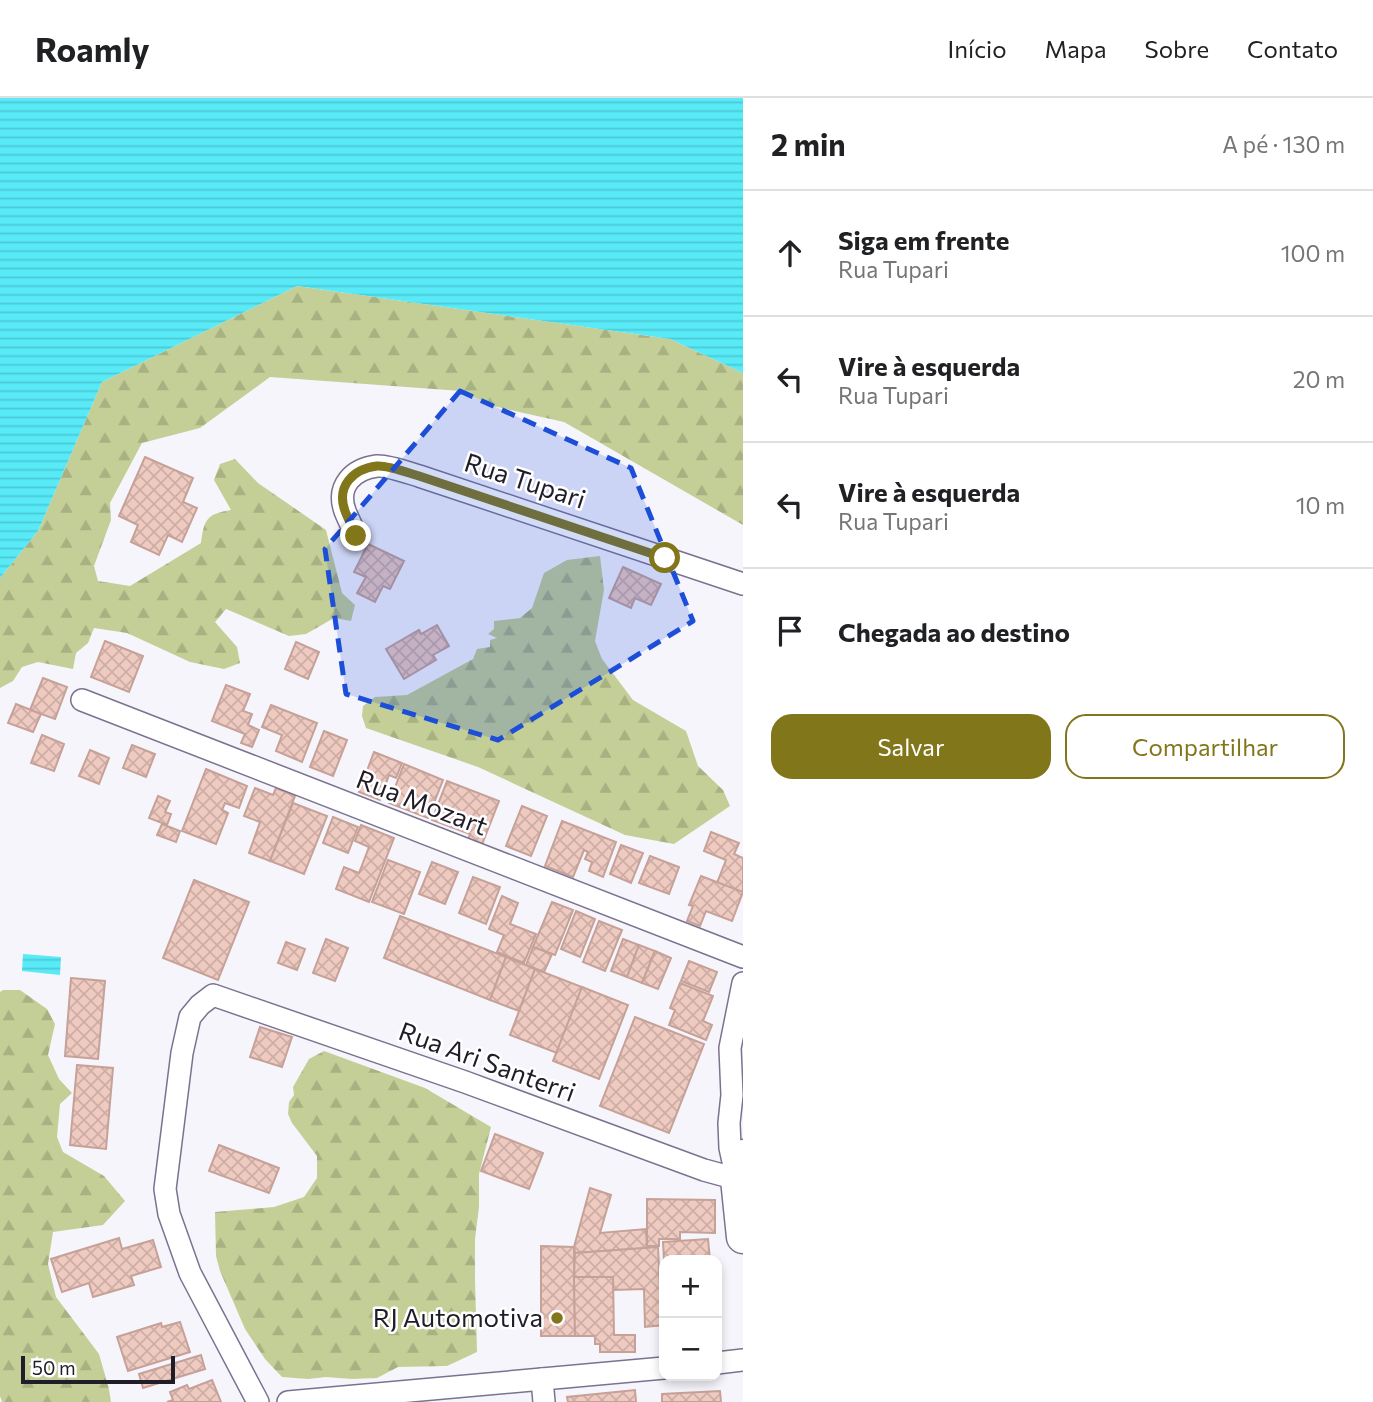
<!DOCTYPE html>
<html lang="pt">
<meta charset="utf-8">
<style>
:root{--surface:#fff;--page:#f2f2f2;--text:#202124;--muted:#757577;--line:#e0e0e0;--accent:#82761a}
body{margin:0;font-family:Commissioner,sans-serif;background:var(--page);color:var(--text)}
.controls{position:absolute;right:21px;bottom:21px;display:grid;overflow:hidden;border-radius:14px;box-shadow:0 4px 10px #0003}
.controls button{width:63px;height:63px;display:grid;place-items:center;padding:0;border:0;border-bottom:2px solid var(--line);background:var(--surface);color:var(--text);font:35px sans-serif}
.scale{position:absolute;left:21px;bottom:18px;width:154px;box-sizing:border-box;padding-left:7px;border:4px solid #201c28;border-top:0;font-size:19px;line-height:24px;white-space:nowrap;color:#201c28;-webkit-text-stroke:5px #fff;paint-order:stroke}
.stop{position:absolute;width:21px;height:21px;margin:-16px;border:5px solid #82761a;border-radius:50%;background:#fff}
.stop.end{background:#82761a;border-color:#fff;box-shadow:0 2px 7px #0008}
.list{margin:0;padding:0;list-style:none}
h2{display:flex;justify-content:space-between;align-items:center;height:91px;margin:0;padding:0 28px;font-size:30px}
h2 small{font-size:23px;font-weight:400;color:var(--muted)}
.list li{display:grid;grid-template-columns:46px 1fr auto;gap:21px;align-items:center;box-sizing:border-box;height:126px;padding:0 28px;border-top:2px solid var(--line)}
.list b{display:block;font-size:26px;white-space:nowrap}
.list p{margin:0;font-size:23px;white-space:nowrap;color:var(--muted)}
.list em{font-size:23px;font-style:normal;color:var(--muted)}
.actions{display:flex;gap:14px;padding:21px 28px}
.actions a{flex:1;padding:16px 0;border:2px solid var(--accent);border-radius:21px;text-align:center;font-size:24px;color:var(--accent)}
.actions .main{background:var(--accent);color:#fff}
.icon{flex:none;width:38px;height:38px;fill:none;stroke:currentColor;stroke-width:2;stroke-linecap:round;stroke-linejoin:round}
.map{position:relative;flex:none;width:743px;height:1304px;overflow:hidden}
header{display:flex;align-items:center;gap:42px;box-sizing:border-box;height:98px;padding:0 35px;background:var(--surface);border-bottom:2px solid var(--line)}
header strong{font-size:33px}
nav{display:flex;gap:38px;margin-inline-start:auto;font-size:24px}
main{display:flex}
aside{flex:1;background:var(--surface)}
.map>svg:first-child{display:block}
.forest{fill:url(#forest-firs)}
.water{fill:url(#water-rules)}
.building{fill:url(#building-cross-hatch);stroke:#c5a198;stroke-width:2}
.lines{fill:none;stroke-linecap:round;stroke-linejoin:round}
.minor-casing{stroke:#7a728f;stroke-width:24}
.secondary-casing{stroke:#7a728f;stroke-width:35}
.minor{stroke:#fff;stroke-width:21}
.secondary{stroke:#fff;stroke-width:32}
.route{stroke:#82761a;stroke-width:9}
.marked{fill:#1d4ed8;fill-opacity:0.2;stroke:#1d4ed8;stroke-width:5;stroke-dasharray:14 9;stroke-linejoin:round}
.poi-dot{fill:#82761a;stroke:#fff;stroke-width:2.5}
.labels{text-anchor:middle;stroke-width:5;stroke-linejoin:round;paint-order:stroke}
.street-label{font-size:26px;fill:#201c28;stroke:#fff}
.poi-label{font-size:26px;fill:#201c28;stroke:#fff;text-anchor:end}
</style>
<header>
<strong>Roamly</strong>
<nav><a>Início</a><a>Mapa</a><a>Sobre</a><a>Contato</a></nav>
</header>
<main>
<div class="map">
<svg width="743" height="1304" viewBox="0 0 743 1304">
<defs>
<pattern id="forest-firs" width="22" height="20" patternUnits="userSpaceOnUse" patternTransform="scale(1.75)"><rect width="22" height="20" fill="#c3cf96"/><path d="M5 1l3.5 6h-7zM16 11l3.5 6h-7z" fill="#a7b181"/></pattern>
<pattern id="water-rules" width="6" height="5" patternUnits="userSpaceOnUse" patternTransform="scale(1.75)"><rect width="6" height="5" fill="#58eaf7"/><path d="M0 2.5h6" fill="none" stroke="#4cc8d4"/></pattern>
<pattern id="building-cross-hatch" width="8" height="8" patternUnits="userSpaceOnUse" patternTransform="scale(1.75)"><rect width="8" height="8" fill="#efcac0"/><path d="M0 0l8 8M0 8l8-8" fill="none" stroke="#cdada5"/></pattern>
</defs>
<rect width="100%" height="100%" fill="#f7f5fc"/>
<!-- forest -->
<g class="forest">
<path d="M297,188L670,241L743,275V427L564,324L493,308L461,293L270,279L200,330L142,345L110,405L111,422L94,468L98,483L130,488L201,445C204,421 207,416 231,412L214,382L220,366L235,361L258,385L326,432L342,495L355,507L351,523L334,520L306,536L289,538L226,511L215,524L237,549L240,565L224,571L190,564L127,535L94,530L88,545L76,555L73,571L38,564L22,569L13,583L0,590V480L38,433L102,284Z"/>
<path d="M600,458L604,492L595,543L602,561L633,602L686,633L698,668L723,692L730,708L674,746L625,737L478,669L366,630L362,618L363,608L375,599L407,597L473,561L477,551L490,549V542L497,540L488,536L494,531V523L520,520L532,510L544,475L567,462Z"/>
<path d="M3,892H20L47,911L55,926L48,957L59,981L72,995L60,1006L57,1039L63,1054L104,1078L125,1103L103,1127L53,1134L48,1166L56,1199L99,1256L109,1291L111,1304H2L0,1298V894Z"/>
<path d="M324,953L425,990L491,1029L479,1076V1109L475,1141V1182L477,1254L447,1268L398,1269L377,1280L352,1281L326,1279L308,1281L282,1279L265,1261L245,1231L220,1173L216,1158L215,1114L274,1109L304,1099L317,1080V1058L292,1025L288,1016L289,1004L294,997L293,989L309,961Z"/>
</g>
<!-- water -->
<g class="water">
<path d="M0,0H743V275L670,241L297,188L102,284L38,433L0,480Z"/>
<path d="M23,856L61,859L60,877L22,873Z"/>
</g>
<!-- building -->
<g class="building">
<path d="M145,359L193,380L183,404L197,410L182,444L168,437L159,457L131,444L138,427L119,418Z"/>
<path d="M368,446L404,463L390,491L383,488L375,504L357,495L366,479L354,474Z"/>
<path d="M623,469L661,486L651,507L635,500L631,510L609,500Z"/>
<path d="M437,527L449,548L433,557L436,562L404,581L386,551L419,532L421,536Z"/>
<path d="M105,543L143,558L129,594L91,579Z"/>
<path d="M296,544L319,554L308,581L285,571Z"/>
<path d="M43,580L67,589L55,621L30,612Z"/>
<path d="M226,587L250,596L243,613L252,616L248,627L259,632L252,649L241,645L245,636L212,623Z"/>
<path d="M16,606L41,616L33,634L8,625Z"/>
<path d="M271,607L317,625L302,664L276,653L282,637L262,629Z"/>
<path d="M324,633L347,642L333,678L310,669Z"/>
<path d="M42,637L64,646L54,673L31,665Z"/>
<path d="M132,647L155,656L146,679L123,670Z"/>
<path d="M90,652L109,660L99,686L79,678Z"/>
<path d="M374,654L402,665L396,680L389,677L380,702L359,694Z"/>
<path d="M404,666L443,682L428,720L389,705Z"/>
<path d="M206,671L247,688L239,710L225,705L222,712L228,715L216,746L182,733Z"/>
<path d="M447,683L499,703L481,749L467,744L470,736L432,722Z"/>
<path d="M255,690L273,697L276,690L295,698L270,763L249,755L260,724L244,718Z"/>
<path d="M158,698L170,703L165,714L171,716L167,727L149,720Z"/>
<path d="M293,705L327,718L304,776L270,763Z"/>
<path d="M522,708L547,718L531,758L506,748Z"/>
<path d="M333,719L358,729L348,755L323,745Z"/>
<path d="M562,723L616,744L603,779L589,773L592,764L585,761L588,754L584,752L573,779L545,768Z"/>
<path d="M162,726L180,733L176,744L157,737Z"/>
<path d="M361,727L394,740L369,804L336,791L344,769L359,775L369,749L355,743Z"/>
<path d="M711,734L739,745L734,756L743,760V794L717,785L726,762L704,753Z"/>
<path d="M621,747L643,755L631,785L610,776Z"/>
<path d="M650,758L679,769L669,796L639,785Z"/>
<path d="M388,762L420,774L404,816L372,804Z"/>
<path d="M432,764L458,774L445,806L419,796Z"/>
<path d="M701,778L743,794L732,823L706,813L700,828L687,823L693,808L689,807Z"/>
<path d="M473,779L500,789L486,826L459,815Z"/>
<path d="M194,782L249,804L218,882L163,860Z"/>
<path d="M502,798L518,805L510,826L536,836L524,865L497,854L504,837L489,831Z"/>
<path d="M552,804L573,812L555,857L533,849Z"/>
<path d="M576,813L595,821L580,859L561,851Z"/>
<path d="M400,818L506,859L490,902L384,860Z"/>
<path d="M599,823L622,832L605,873L583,864Z"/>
<path d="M326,841L348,850L335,883L313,875Z"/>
<path d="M623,841L639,847L627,879L611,873Z"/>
<path d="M286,844L305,851L297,872L278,865Z"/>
<path d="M639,847L655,853L642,885L627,879Z"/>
<path d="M533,849L552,856L544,874L526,867Z"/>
<path d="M655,853L671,860L658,891L642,885Z"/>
<path d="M506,859L535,871L519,913L490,902Z"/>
<path d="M689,863L717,874L709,894L681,883Z"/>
<path d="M535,871L582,889L557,955L510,937Z"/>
<path d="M71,880L105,883L98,961L65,958Z"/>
<path d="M680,885L713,898L703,923L712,927L706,942L669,927L675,912L670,910Z"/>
<path d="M582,889L628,907L599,981L553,963Z"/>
<path d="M635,919L704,946L669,1035L600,1008Z"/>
<path d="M260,929L292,939L282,969L250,959Z"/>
<path d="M77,967L113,970L106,1051L70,1047Z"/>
<path d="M495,1036L543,1055L529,1091L481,1073Z"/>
<path d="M219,1047L279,1070L269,1095L209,1073Z"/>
<path d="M590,1090L611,1097L600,1135L646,1131L647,1150L575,1155L574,1149Z"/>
<path d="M647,1101L715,1102V1135L680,1134V1141H659V1148H647Z"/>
<path d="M119,1140L122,1151L153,1142L161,1169L131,1178L134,1187L93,1199L89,1185L62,1194L51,1161Z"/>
<path d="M708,1141L710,1162H664L663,1144Z"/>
<path d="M541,1148L574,1149L575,1238H541Z"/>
<path d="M658,1149L661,1210H664V1227L645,1229L644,1191L613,1192V1179H574L575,1155Z"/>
<path d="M574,1179H613L614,1237H635V1254H600V1246H595V1238H575Z"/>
<path d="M180,1224L190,1254L128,1273L117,1239L161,1225L162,1229Z"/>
<path d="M201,1257L205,1271L143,1290L139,1276Z"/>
<path d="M212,1282L221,1304H167L173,1302L170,1294L187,1287L189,1291Z"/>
<path d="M635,1292L636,1304H568L567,1299Z"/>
<path d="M720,1293L721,1304H662V1296Z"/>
</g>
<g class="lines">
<defs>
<g id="minor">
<path d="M356,438C353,430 348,421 345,413C336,388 353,371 377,368C387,367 409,375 419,378L743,486"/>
<path d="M82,602L743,859"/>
<path d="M736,1077L730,1050L729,1025L732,997L730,950L743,885"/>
<path d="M717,1265L743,1262"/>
<path d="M542,1281L544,1304"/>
<path d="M258,1304L190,1175L169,1116L165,1091L182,955L190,919L200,907L213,897L465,984L704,1072L737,1081H743"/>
<path d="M288,1304L664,1270"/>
</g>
<path id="secondary" d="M743,1058L737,1081L743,1139"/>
</defs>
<!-- minor casing -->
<use href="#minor" class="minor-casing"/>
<!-- secondary casing -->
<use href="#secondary" class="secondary-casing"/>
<!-- minor -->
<use href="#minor" class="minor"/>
<!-- secondary -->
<use href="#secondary" class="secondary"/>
</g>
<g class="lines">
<!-- route -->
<path class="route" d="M356,438C353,430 348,421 345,413C336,388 353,371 377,368C387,367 409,375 419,378L665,460"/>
</g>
<!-- marked area -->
<path class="marked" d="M460,293L631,370L693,523L498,642L346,596L325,451Z"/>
<!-- markers -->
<circle class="poi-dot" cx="557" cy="1220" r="7"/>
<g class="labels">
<!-- street labels -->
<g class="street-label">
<text transform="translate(525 383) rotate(18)" y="9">Rua Tupari</text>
<text transform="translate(422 705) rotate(21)" y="9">Rua Mozart</text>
<text transform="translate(487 964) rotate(20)" y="9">Rua Ari Santerri</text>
</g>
<!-- poi labels -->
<g class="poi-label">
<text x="543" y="1229">RJ Automotiva</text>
</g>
</g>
</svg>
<div class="controls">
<button>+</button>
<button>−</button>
</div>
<div class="scale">50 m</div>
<div class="stop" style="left:665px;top:460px"></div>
<div class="stop end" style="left:356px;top:438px"></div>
</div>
<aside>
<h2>2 min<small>A pé · 130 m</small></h2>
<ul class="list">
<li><svg class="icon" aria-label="ahead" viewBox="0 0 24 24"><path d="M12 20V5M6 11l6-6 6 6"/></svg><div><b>Siga em frente</b><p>Rua Tupari</p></div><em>100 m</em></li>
<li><svg class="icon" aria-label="left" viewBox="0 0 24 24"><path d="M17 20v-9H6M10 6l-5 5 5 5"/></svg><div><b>Vire à esquerda</b><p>Rua Tupari</p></div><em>20 m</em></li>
<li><svg class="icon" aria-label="left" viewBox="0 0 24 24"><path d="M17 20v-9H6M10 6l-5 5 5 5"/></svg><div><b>Vire à esquerda</b><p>Rua Tupari</p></div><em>10 m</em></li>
<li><svg class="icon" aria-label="arrive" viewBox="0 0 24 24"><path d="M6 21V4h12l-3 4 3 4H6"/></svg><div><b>Chegada ao destino</b></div></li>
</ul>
<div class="actions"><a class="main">Salvar</a><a>Compartilhar</a></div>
</aside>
</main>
